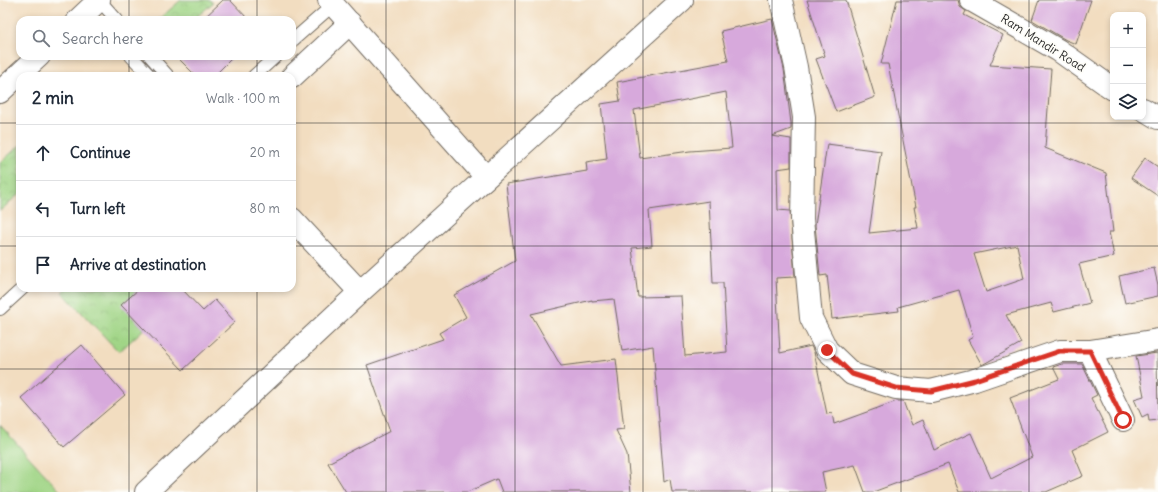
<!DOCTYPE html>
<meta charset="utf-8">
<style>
:root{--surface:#fff;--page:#f6f6f7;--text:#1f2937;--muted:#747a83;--line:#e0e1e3}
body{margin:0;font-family:Delius,sans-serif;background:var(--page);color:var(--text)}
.controls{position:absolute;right:12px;top:12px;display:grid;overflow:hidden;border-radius:8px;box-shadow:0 2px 6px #0003}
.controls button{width:36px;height:36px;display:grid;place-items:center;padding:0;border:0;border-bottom:1px solid var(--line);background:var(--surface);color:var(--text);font:20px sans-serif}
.stop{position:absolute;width:12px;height:12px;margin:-9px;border:3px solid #d93025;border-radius:50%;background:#fff}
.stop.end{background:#d93025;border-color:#fff;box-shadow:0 1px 4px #0008}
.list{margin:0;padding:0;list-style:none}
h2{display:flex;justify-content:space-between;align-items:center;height:52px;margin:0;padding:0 16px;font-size:17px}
h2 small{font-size:13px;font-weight:400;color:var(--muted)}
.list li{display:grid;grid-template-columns:26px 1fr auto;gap:12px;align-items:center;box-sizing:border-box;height:56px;padding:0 16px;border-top:1px solid var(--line)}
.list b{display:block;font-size:15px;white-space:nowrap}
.list em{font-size:13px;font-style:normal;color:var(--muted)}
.icon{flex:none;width:22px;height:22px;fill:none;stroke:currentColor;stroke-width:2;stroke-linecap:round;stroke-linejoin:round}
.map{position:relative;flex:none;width:1158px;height:492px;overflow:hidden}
.search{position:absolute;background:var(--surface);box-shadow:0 2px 6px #0003;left:16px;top:16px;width:280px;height:44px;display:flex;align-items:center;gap:10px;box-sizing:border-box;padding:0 14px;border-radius:12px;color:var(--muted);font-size:15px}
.panel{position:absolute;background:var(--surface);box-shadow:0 2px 6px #0003;left:16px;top:72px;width:280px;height:220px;border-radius:12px}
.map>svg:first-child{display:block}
.grass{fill:#9fd484;stroke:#658058}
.park{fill:url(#park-crowns);stroke:#658058}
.building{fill:#d7a9dc;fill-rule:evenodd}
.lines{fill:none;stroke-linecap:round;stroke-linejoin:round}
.lane-casing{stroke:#71695f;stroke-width:14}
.street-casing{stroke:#71695f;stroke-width:24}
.lane{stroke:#fff;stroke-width:12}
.street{stroke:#fff;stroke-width:22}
.route{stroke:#d93025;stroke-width:5}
.grid{fill:none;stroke:#2b2b2b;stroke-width:1;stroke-opacity:0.55}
.labels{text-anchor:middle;stroke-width:3.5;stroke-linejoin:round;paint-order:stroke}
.street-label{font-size:12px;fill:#2b2b2b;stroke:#fdfcf7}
</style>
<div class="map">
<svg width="1158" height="492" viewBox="0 0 1158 492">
<defs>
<pattern id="park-crowns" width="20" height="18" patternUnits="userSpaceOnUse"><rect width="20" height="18" fill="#9fd484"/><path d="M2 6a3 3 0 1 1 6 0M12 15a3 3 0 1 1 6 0" fill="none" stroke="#89b672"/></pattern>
</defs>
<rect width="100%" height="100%" fill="#fdfcf7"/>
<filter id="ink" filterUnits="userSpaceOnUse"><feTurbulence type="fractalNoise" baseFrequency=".025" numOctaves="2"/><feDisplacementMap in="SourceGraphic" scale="8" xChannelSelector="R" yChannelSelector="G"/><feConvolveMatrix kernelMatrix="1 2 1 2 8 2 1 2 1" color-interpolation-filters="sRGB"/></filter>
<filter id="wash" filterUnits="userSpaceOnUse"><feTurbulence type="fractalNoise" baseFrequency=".012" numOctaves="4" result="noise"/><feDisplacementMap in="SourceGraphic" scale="16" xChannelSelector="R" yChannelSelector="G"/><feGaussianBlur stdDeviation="0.9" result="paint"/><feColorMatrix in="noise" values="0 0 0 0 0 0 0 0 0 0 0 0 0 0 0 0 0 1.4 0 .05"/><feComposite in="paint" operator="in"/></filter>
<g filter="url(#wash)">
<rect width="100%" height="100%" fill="#f2ddc0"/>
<!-- grass -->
<path class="grass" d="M0,425L61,492H0Z"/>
<!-- park -->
<g class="park">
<path d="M181,0H210L213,3L193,20H158Z"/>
<path d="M20,145V193L0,211V163Z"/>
<path d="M66,288H140L122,305L144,329L119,352L62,292Z"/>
</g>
<g id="blocks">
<!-- building -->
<g class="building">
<path d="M223,0H230L249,20H202Z"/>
<path d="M807,0H846L875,97L836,112L816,59L825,56Z"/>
<path d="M897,0H958L960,7L966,11L964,15L1003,35L990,65L1051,69L1045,148L1106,173L1113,232H1109L1114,256L1079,264L1090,303L1054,312L1051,303L1006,315L1021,343L982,365L968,340L973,337L959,290L898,307L899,311L832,319L827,275L820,276L815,225L827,144L881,151L869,233L918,228L914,207H916L888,64H881ZM1017,245L1024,279L986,292L974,254Z"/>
<path d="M1039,0H1091L1076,44L1066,40L1032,20Z"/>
<path d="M772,19L784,69L791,123V129L772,136L791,139V167L777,169L778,210L790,211L795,277L776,278L780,353L811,346L814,352L827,414L832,413L834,424L897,401H903L912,425L923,420L934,450L971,433L991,478L1032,457L1010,398L1059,379L1053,367L1062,364H1082L1097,395L1091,398L1108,432L1072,450L1083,476L1046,492H959L948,464L873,492H865L855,465L822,472L826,492H672L670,479L664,482L653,346L622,351L614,299L592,301V300L531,314L561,366L616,359L624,429L616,430L627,454L631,492H502L497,479L467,492H346L328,463L390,431L367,365L443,339L439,333L466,317L454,295L515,261L506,184L587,171L586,162L607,159L601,104L620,101L617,82L728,61L721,31ZM726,92L732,148L690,151L640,158L634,110ZM709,201L713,283H723L727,352L685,356L681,296L638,297L632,248L652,246L649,210Z"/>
<path d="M176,56H234L214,76H196Z"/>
<path d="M1145,158L1158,167V196L1131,178Z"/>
<path d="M1154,268L1158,285V296L1125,303L1119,276Z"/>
<path d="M140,288H181L203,311L215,300L235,322L183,370L121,305Z"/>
<path d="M82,345L125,395L64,447L21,398Z"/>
<path d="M1157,353L1158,420L1149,421L1148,414L1142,417L1134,399L1144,396L1136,356Z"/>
</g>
</g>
</g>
<g filter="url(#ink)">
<use href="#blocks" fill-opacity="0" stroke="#71695f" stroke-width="1"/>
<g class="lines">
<defs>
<g id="lane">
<path d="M99,0L117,20"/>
<path d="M292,41L333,5"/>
<path d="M131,56L150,76"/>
<path d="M150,56L168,76"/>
<path d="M254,76L276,56"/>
<path d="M0,309L23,288"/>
</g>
<g id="street">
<path d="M329,0L486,177"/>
<path d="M781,0L796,67L804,117L802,219L811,318L827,350L852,374L896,388L931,391L975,380L1060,351H1090L1123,420"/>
<path d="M971,0L1058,50L1113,89"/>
<path d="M78,20L99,0"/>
<path d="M292,77L350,23"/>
<path d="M0,92L39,56"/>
<path d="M1143,109L1158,118"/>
<path d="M292,219L360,292"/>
<path d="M1090,351L1158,340"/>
<path d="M146,492L360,292L682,0"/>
</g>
</defs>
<!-- lane casing -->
<use href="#lane" class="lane-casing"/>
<!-- street casing -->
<use href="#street" class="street-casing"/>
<!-- lane -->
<use href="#lane" class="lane"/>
<!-- street -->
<use href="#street" class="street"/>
</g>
</g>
<g class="lines" filter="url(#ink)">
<!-- route -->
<path class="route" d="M827,350L852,374L896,388L931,391L975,380L1060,351H1090L1123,420"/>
</g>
<!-- grid -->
<path class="grid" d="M129,0V20M257,0V20M386,0V492M515,0V492M643,0V492M772,0V492M901,0V492M1029,0V492M129,56V76M257,56V76M0,123H20M292,123H1158M0,246H20M292,246H1158M129,288V492M257,288V492M0,369H1158"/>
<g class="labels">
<!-- street labels -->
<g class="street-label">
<text transform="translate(1043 43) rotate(32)" y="4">Ram Mandir Road</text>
</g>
</g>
</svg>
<div class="controls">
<button>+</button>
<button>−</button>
<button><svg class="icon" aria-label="layers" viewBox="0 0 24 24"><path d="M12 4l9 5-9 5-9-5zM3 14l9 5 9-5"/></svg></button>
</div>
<div class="stop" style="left:1123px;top:420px"></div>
<div class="stop end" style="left:827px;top:350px"></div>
<div class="search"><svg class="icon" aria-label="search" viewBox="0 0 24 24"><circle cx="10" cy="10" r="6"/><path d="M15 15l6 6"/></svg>Search here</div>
<section class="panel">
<h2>2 min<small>Walk · 100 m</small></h2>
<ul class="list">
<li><svg class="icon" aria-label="ahead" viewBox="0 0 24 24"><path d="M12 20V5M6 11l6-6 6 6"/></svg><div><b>Continue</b></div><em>20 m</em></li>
<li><svg class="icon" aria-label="left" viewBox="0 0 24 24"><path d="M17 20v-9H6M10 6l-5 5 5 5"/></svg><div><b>Turn left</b></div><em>80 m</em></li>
<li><svg class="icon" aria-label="arrive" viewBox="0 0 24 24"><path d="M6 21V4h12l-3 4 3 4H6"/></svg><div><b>Arrive at destination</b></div></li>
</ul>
</section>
</div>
